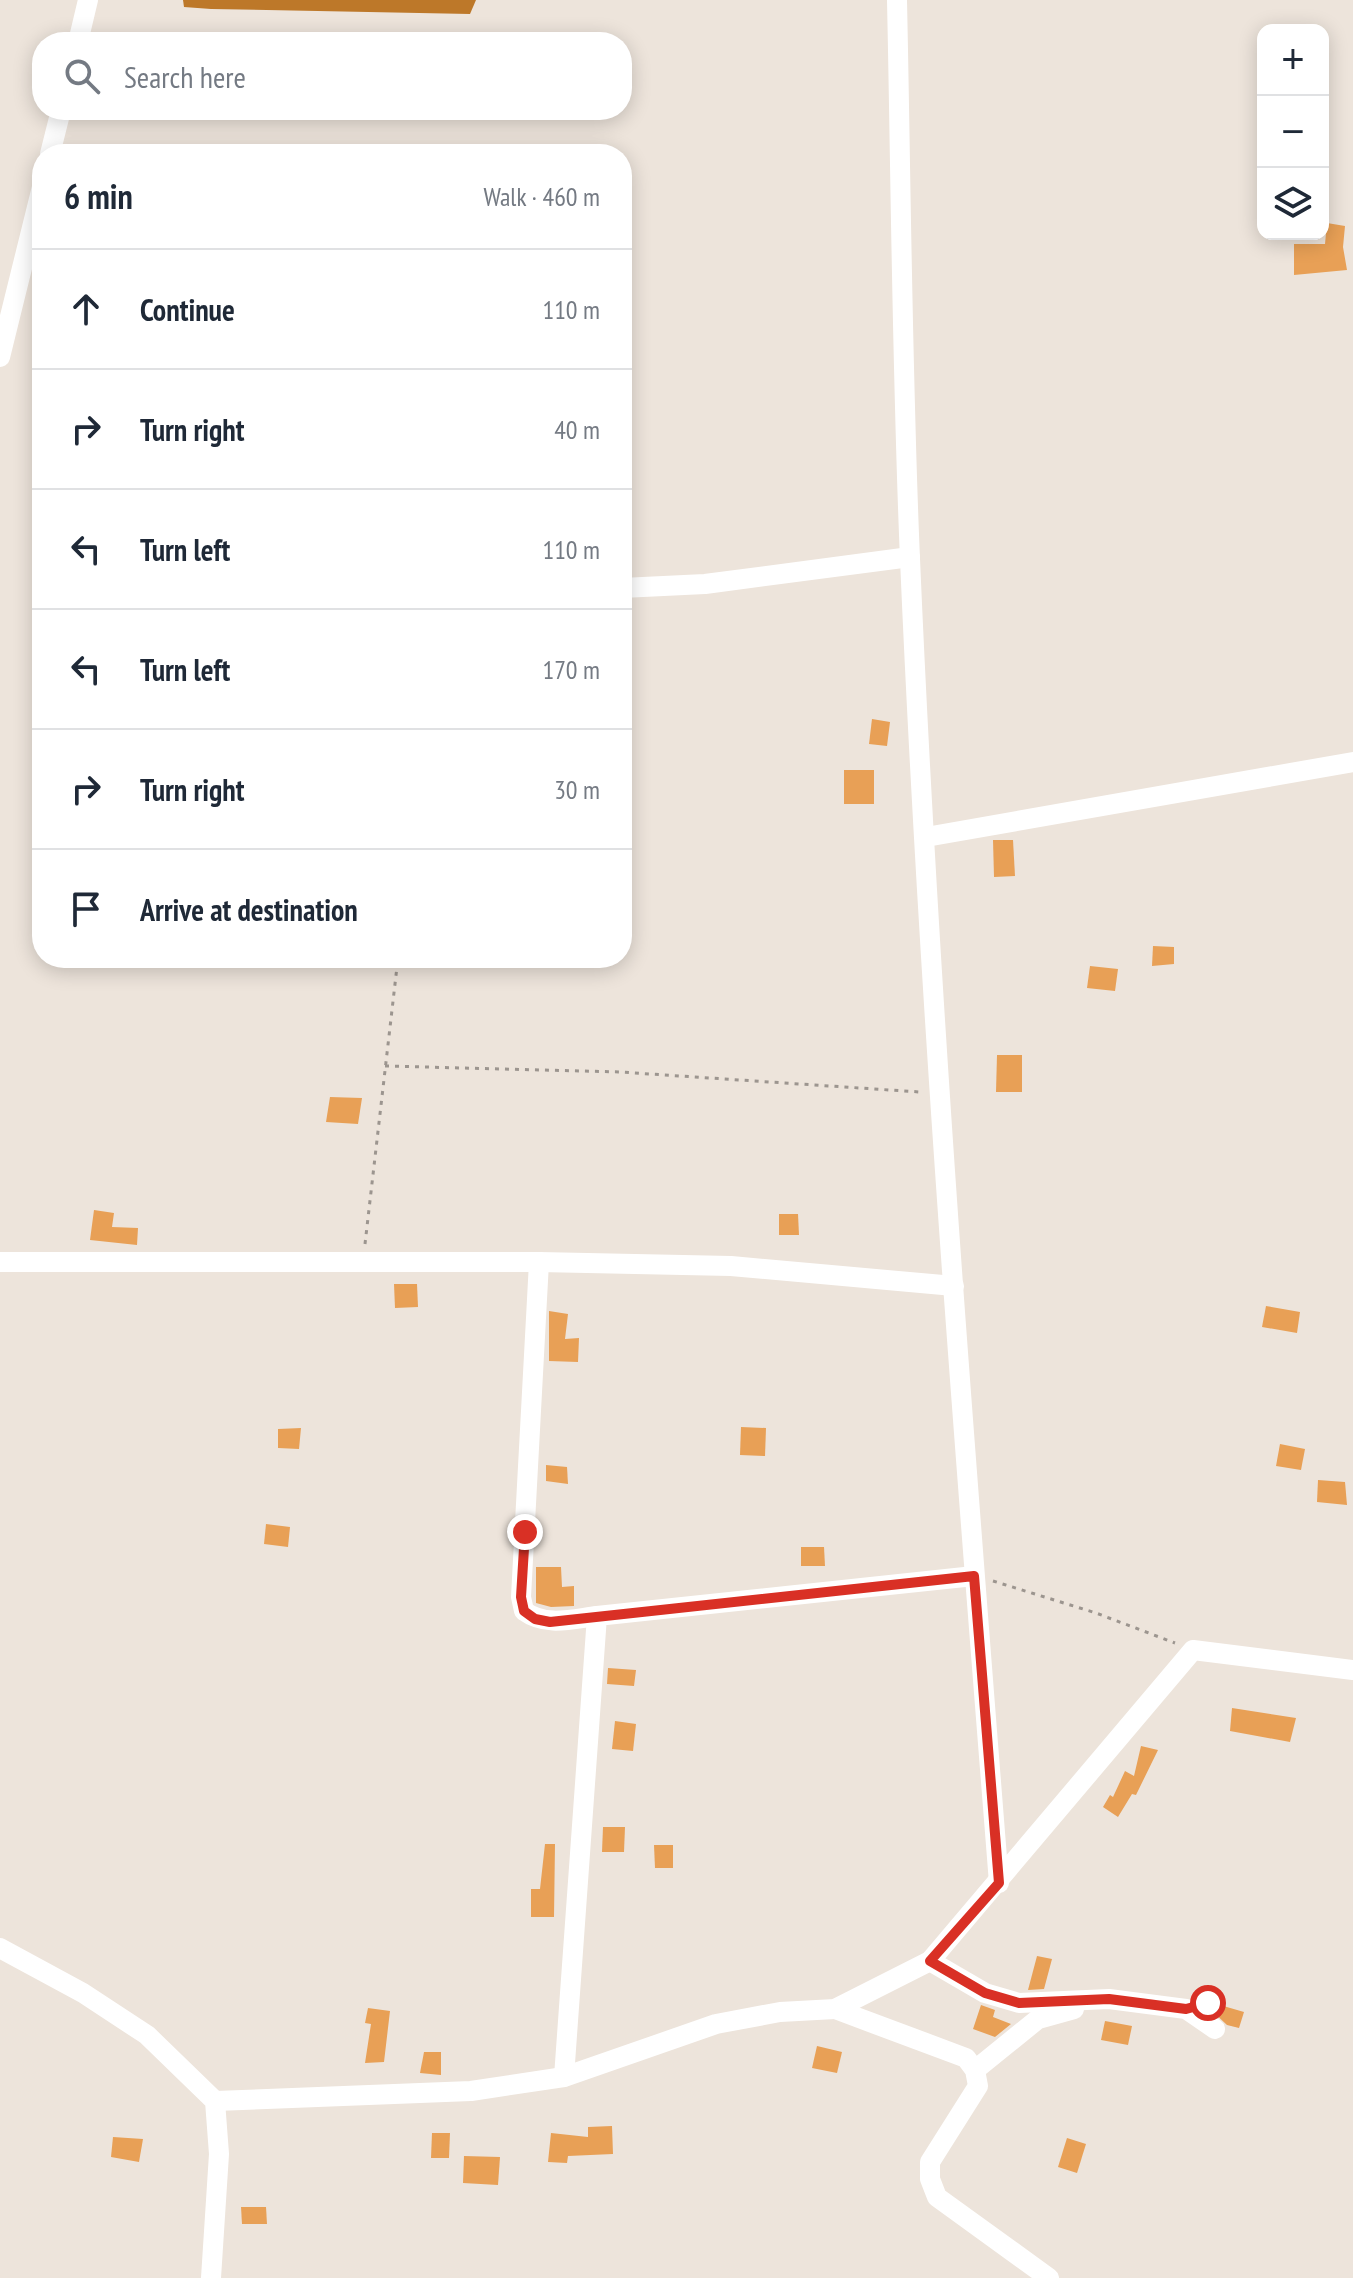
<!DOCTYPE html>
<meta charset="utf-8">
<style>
:root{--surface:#fff;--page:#f6f6f7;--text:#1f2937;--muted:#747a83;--line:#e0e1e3}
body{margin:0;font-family:"PT Sans Narrow",sans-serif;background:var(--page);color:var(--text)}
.controls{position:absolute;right:24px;top:24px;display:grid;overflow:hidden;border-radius:16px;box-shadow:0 4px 20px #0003}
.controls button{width:72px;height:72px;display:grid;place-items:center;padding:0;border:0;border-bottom:2px solid var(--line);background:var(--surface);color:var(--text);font:40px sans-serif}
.stop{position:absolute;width:24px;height:24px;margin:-18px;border:6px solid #d93025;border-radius:50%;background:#fff}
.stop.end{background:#d93025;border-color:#fff;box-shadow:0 2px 8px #0008}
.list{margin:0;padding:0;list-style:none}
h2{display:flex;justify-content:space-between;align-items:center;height:104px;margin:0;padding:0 32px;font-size:34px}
h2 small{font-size:26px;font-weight:400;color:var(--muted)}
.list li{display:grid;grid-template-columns:52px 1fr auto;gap:24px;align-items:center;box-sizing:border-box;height:120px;padding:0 32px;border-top:2px solid var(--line)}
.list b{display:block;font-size:30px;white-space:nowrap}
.list em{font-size:26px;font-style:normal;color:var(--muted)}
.icon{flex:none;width:44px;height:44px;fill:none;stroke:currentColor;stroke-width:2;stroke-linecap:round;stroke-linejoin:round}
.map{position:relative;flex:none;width:1353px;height:2278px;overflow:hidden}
.search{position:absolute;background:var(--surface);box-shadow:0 4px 20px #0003;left:32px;top:32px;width:600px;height:88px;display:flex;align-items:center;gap:20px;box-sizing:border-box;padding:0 28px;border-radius:32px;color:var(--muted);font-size:30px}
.panel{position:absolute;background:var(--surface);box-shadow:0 4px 20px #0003;left:32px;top:144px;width:600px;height:824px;border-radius:32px}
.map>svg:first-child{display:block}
.water{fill:#bd7829}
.building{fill:#e8a056}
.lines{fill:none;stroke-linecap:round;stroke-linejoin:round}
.path{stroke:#9c958f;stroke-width:3;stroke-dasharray:4 6;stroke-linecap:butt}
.street{stroke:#fff;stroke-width:20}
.route{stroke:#d93025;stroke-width:10}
</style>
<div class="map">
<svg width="1353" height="2278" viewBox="0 0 1353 2278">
<rect width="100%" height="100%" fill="#ede4db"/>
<!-- water -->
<path class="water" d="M183,0H476L470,14L211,9L184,7Z"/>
<!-- building -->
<g class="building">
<path d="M1327,223L1345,226L1343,247L1347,270L1294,275V244H1325Z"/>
<path d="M872,719L890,722L887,746L869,744Z"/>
<rect x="844" y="770" width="30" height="34"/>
<path d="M993,840H1013L1015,876L994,877Z"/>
<path d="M1153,946L1174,947V964L1152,966Z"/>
<path d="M1090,966L1118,969L1115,991L1087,988Z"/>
<path d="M997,1055H1022V1092H996Z"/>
<path d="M330,1097L362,1098L358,1124L326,1122Z"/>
<path d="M94,1210L114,1213L112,1227L138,1228L137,1245L90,1240Z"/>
<path d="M779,1214H798L799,1235H779Z"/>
<path d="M394,1284H417L418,1307L395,1308Z"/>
<path d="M1266,1306L1300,1312L1297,1333L1262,1327Z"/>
<path d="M549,1311L568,1314L565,1339L579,1338L578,1362L549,1361Z"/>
<path d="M741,1427L766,1428L765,1456L740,1455Z"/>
<path d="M301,1428L299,1449L278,1448V1429Z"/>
<path d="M1280,1444L1305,1449L1301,1470L1276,1466Z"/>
<path d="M546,1465L567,1467L568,1484L546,1481Z"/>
<path d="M1318,1480L1345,1482L1347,1505L1317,1502Z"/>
<path d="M266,1524L290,1527L288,1547L264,1544Z"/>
<path d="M801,1547H824L825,1566H801Z"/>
<path d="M536,1567H561L562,1587L574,1586V1606L551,1607L536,1603Z"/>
<path d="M608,1668L636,1670L634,1686L607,1684Z"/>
<path d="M1232,1708L1296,1718L1290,1742L1230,1731Z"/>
<path d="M615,1721L636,1724L633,1751L612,1749Z"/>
<path d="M1141,1746L1158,1750L1136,1795L1132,1794L1118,1817L1103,1807L1110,1795L1113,1797L1125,1771L1134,1776Z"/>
<path d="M603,1827H625L624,1852H602Z"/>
<path d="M545,1844H555L554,1917H531V1889H540Z"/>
<path d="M654,1845H673V1868H655Z"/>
<path d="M1037,1956L1052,1959L1044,1989L1028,1990Z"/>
<path d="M1213,2003L1244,2012L1239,2028L1227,2025L1211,2010Z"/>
<path d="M981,2005L995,2010L993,2017L1011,2024L995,2037L973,2029Z"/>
<path d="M368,2008L390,2011L384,2062L365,2063L371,2024L365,2023Z"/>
<path d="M1105,2021L1132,2026L1128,2045L1101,2040Z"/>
<path d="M817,2046L842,2052L837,2073L812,2068Z"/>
<path d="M424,2052H441V2075L420,2073Z"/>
<path d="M612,2126L613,2154L568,2156L567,2163L548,2162L551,2133L588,2137V2127Z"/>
<path d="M432,2133H450L449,2158H431Z"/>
<path d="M113,2137L143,2139L139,2162L111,2157Z"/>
<path d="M1067,2138L1086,2144L1077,2173L1058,2167Z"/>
<path d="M464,2156L500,2157L498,2185L463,2183Z"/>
<path d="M241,2207H266L267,2224H242Z"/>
</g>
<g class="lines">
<!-- path -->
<g class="path">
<path d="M385,1066L620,1072L920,1092"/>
<path d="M365,1244L398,958"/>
<path d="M993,1581L1096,1613L1175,1643"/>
</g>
<!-- street -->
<g class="street">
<path d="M897,0C901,186 902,373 910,559C929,1001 964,1442 999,1883"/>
<path d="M78,42L88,0"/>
<path d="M50,154L61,110"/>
<path d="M0,357L42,187"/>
<path d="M622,588L705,584L910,557"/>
<path d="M926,837L1353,762"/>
<path d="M0,1262H539L521,1597L524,1611C546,1627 572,1619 597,1616"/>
<path d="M539,1262L731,1266L954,1286"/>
<path d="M0,1948L83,1993L147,2035L215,2101L219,2154L211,2278"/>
<path d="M930,1961L985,1993L1019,2003L1109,1999L1186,2009L1215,2029"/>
<path d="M835,2009L966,2058L975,2070L978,2086L930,2162V2179L937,2197L1049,2278"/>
<path d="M975,2070L1038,2019L1074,2009"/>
<path d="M564,2077L597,1616L974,1576"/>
<path d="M215,2101L471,2091L564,2077L716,2024L780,2012L835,2009L930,1961L1193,1650L1353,1670"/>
</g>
</g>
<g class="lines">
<!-- route -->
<path class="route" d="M525,1532L521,1597L524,1611L535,1619L550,1622L974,1576L999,1883L930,1961L985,1993L1019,2003L1109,1999L1186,2009L1208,2003"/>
</g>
</svg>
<div class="controls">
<button>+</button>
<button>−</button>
<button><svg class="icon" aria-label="layers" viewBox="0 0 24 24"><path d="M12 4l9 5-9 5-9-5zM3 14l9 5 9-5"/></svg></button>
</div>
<div class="stop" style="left:1208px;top:2003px"></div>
<div class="stop end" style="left:525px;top:1532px"></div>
<div class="search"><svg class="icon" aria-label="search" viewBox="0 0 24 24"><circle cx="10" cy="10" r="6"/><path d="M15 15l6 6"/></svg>Search here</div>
<section class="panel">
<h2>6 min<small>Walk · 460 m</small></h2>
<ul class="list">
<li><svg class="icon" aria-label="ahead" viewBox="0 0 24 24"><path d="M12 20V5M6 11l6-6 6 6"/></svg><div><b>Continue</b></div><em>110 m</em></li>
<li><svg class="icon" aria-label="right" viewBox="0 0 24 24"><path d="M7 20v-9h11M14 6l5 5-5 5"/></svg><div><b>Turn right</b></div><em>40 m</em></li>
<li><svg class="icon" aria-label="left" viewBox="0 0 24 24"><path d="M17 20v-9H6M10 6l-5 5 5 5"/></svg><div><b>Turn left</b></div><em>110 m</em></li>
<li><svg class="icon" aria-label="left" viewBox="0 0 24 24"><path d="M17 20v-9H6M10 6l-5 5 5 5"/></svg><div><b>Turn left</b></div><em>170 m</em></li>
<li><svg class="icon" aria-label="right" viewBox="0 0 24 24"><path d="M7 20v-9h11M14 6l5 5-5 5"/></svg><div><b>Turn right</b></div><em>30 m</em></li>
<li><svg class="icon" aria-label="arrive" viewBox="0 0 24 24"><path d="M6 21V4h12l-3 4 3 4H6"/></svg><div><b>Arrive at destination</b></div></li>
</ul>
</section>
</div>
